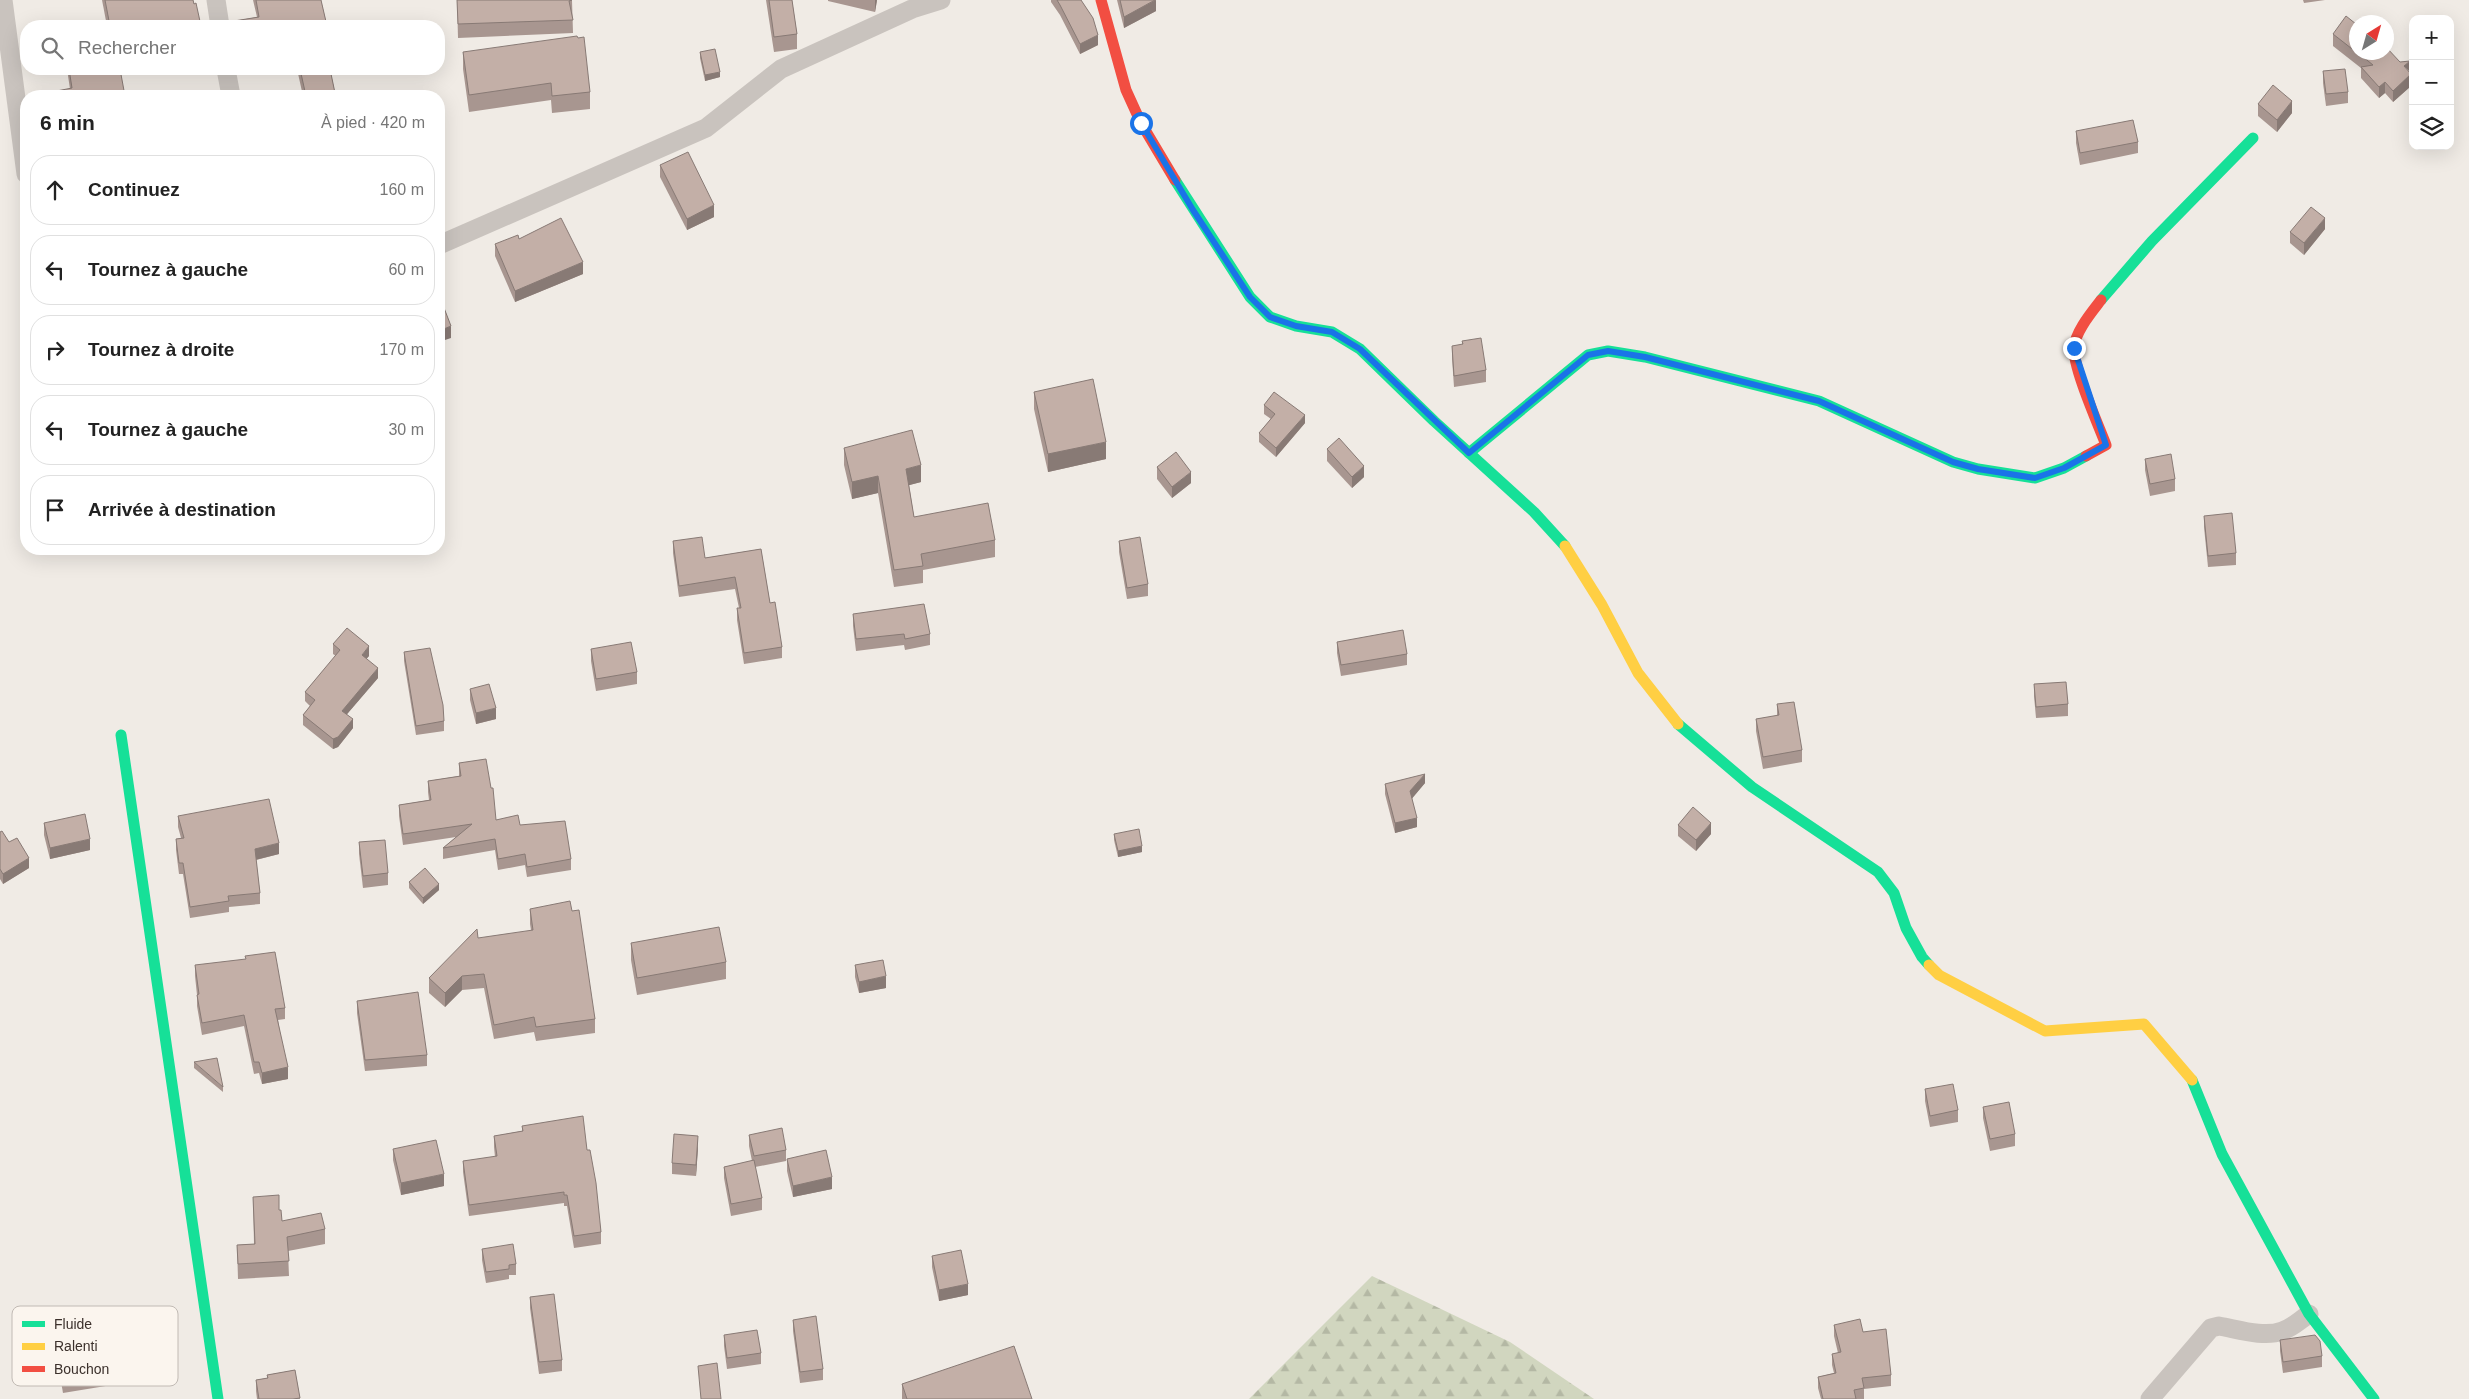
<!DOCTYPE html>
<html lang="fr">
<meta charset="utf-8">
<style>
:root{--surface:#fff;--page:#f2f2f2;--text:#222;--muted:#767676;--line:#e0e0e0}
body{margin:0;font-family:Arial,sans-serif;background:var(--page);color:var(--text)}
.controls{position:absolute;right:15px;top:15px;display:grid;overflow:hidden;border-radius:10px;box-shadow:0 5px 20px #0002}
.controls button{width:45px;height:45px;display:grid;place-items:center;padding:0;border:0;border-bottom:1px solid var(--line);background:var(--surface);color:var(--text);font:25px sans-serif}
.compass{position:absolute;left:2349px;top:15px;width:45px;height:45px;border-radius:50%;background:var(--surface);box-shadow:0 5px 20px #0002;rotate:37deg}
.stop{position:absolute;width:15px;height:15px;margin:-11px;border:4px solid #1a73e8;border-radius:50%;background:#fff}
.stop.end{background:#1a73e8;border-color:#fff;box-shadow:0 1px 5px #0008}
.list{margin:0;padding:0;list-style:none}
h2{display:flex;justify-content:space-between;align-items:center;height:65px;margin:0;padding:0 20px;font-size:21px}
h2 small{font-size:16px;font-weight:400;color:var(--muted)}
.list li{display:grid;grid-template-columns:32px 1fr auto;gap:15px;align-items:center;box-sizing:border-box;height:70px;margin:0 10px 10px;padding:0 10px;border:1px solid var(--line);border-radius:20px}
.list b{display:block;font-size:19px;white-space:nowrap}
.list em{font-size:16px;font-style:normal;color:var(--muted)}
.icon{flex:none;width:28px;height:28px;fill:none;stroke:currentColor;stroke-width:2;stroke-linecap:round;stroke-linejoin:round}
.map{position:relative;flex:none;width:2469px;height:1399px;overflow:hidden}
.search{position:absolute;background:var(--surface);box-shadow:0 5px 20px #0002;left:20px;top:20px;width:425px;height:55px;display:flex;align-items:center;gap:12px;box-sizing:border-box;padding:0 18px;border-radius:20px;color:var(--muted);font-size:19px}
.panel{position:absolute;background:var(--surface);box-shadow:0 5px 20px #0002;left:20px;top:90px;width:425px;height:465px;border-radius:20px}
.map>svg:first-child{display:block}
.forest{fill:url(#forest-firs)}
.lines{fill:none;stroke-linecap:round;stroke-linejoin:round}
.street{stroke:#c9c3be;stroke-width:19}
.fast{stroke:#16e098;stroke-width:11}
.slow{stroke:#ffcf43;stroke-width:11}
.jam{stroke:#f24e42;stroke-width:11}
.wall{fill:#a89690}
.shaded-wall{fill:#887a75}
.building{fill:#c3afa7;stroke:#887a75}
.route{stroke:#1a73e8;stroke-width:6}
.key{fill:#fbf5ee;stroke:#c1bab4;stroke-width:1}
.key-label{font-size:14px;fill:#3b302b}
</style>
<div class="map">
<svg width="2469" height="1399" viewBox="0 0 2469 1399">
<defs>
<pattern id="forest-firs" width="22" height="20" patternUnits="userSpaceOnUse" patternTransform="scale(1.25)"><rect width="22" height="20" fill="#d1d6bf"/><path d="M5 1l3.5 6h-7zM16 11l3.5 6h-7z" fill="#b4b8a4"/></pattern>
</defs>
<rect width="100%" height="100%" fill="#f0ebe5"/>
<!-- forest -->
<path class="forest" d="M1372,1276L1510,1342L1594,1399H1249Z"/>
<g class="lines">
<!-- street -->
<g class="street">
<path d="M3,0L26,174"/>
<path d="M216,0L220,26"/>
<path d="M226,69L231,96"/>
<path d="M439,245L706,128L781,69L912,9L941,0"/>
<path d="M2150,1399L2211,1328L2219,1326C2237,1329 2264,1338 2282,1331C2292,1328 2300,1320 2309,1314"/>
</g>
<!-- fast -->
<g class="fast">
<path d="M1175,180L1250,297L1270,317L1296,326L1332,332L1360,349L1434,421L1534,512L1565,546"/>
<path d="M2101,300L2152,241L2253,138"/>
<path d="M1469,453L1588,355L1608,351L1645,357L1819,401L1953,462L1978,469L2035,478L2064,468L2086,456"/>
<path d="M1678,724L1752,787L1878,872L1894,893L1906,928L1922,957L1929,965"/>
<path d="M121,735L218,1399"/>
<path d="M2192,1080L2222,1154L2309,1314L2374,1399"/>
</g>
<!-- slow -->
<g class="slow">
<path d="M1565,546L1602,605L1638,673L1678,724"/>
<path d="M1929,965L1939,975L2045,1031L2144,1024L2192,1080"/>
</g>
<!-- jam -->
<g class="jam">
<path d="M1101,0L1126,90L1141,123L1175,180"/>
<path d="M2086,456L2106,445C2098,424 2073,368 2074,348C2075,332 2091,313 2101,300"/>
</g>
</g>
<!-- wall -->
<g class="wall">
<path d="M102,0H193L201,26H107Z"/>
<path d="M253,0H321L327,26H234V21L257,17Z"/>
<path d="M457,0H572L573,33L458,38Z"/>
<path d="M766,0H792L797,34V49L774,52Z"/>
<path d="M828,0H877L875,12L828,1Z"/>
<path d="M1051,0H1081L1098,45L1080,54L1060,15L1051,2Z"/>
<path d="M1117,0H1156V11L1124,28Z"/>
<path d="M2303,0H2325L2304,3Z"/>
<path d="M2333,34L2410,72L2411,86L2393,102L2385,93L2379,98L2361,78V68L2333,46Z"/>
<path d="M463,52L590,92V109L552,113L551,100L469,112L463,69Z"/>
<path d="M700,52L720,77L705,81L700,58Z"/>
<path d="M67,69H126L120,70L70,89Z"/>
<path d="M297,69H330L335,93L342,96H303Z"/>
<path d="M2323,71L2348,92V103L2326,106L2323,83Z"/>
<path d="M2258,104L2292,113L2277,132L2258,116Z"/>
<path d="M2076,131L2138,142V153L2080,165L2076,143Z"/>
<path d="M660,165L714,217L687,230L660,177Z"/>
<path d="M2325,229L2304,255L2290,243V232Z"/>
<path d="M519,239L583,274L515,302L495,256V244Z"/>
<path d="M1462,341L1486,370V382L1454,387L1452,358V346L1462,345Z"/>
<path d="M1034,392L1106,459L1048,472L1034,409Z"/>
<path d="M1264,405L1305,423L1276,457L1259,442V433L1271,419L1264,414Z"/>
<path d="M844,448L921,482L909,485L914,517L995,540V557L923,570V583L894,587L878,493L852,499L844,465Z"/>
<path d="M1327,449L1364,477L1352,488L1327,461Z"/>
<path d="M2145,459L2175,479V491L2150,496L2145,470Z"/>
<path d="M1157,467L1191,483L1172,498L1157,479Z"/>
<path d="M2204,516L2236,553V565L2208,567L2204,527Z"/>
<path d="M673,541L705,558L761,549L770,603L782,647V658L744,664L737,620V608H739L735,589L679,597L673,553Z"/>
<path d="M1119,541L1148,584V596L1127,599L1119,552Z"/>
<path d="M853,614L930,634V645L905,650L904,645L856,651L853,626Z"/>
<path d="M1337,642L1407,654V665L1341,676L1337,653Z"/>
<path d="M333,644L369,656L366,659L378,678L347,714L353,728L338,747L333,749L303,725V715L310,706L305,701V692L336,656L333,654Z"/>
<path d="M591,649L637,672V684L596,691L591,661Z"/>
<path d="M404,652L444,721V731L416,735L404,661Z"/>
<path d="M2034,684L2068,704V716L2036,718L2034,696Z"/>
<path d="M470,689L496,719L476,724L470,700Z"/>
<path d="M1777,704L1802,750V762L1763,769L1756,731V719L1777,716Z"/>
<path d="M459,763L496,820L520,825L571,859V870L527,877L525,865L498,870L495,850L443,859V848L456,837L403,845L399,816V805L429,800L428,792V781L459,776Z"/>
<path d="M1425,783L1412,798L1417,827L1395,833L1385,794V784Z"/>
<path d="M178,816L279,854L256,860L260,893V904L229,907V912L190,918L183,874H179L176,850V839L181,838L178,827Z"/>
<path d="M44,823L90,850L50,859L44,835Z"/>
<path d="M1678,825L1711,834L1696,851L1678,836Z"/>
<path d="M0,832L9,842L29,868L3,884L0,879Z"/>
<path d="M1114,834L1142,852L1118,857L1114,840Z"/>
<path d="M359,842L388,873V885L363,888L359,854Z"/>
<path d="M409,882L439,890L423,904L409,888Z"/>
<path d="M530,909L572,911L595,1019V1033L536,1041L534,1032L494,1039L484,988L462,990L445,1007L429,993V978L531,930L530,924Z"/>
<path d="M631,943L726,962V979L637,995L631,960Z"/>
<path d="M195,965L285,1008V1019L278,1020L288,1079L262,1084L259,1073L254,1074L244,1026L202,1035L197,1006V995L195,976Z"/>
<path d="M855,965L886,988L859,993L855,977Z"/>
<path d="M357,1001L427,1055V1066L365,1071L357,1013Z"/>
<path d="M194,1062L223,1087V1092L194,1068Z"/>
<path d="M1925,1089L1958,1110V1122L1930,1127L1925,1101Z"/>
<path d="M1983,1107L2015,1134V1146L1990,1151L1983,1118Z"/>
<path d="M522,1126L587,1150L601,1232V1244L574,1248L567,1206H564V1203L469,1216L463,1172V1161L495,1157L494,1147V1136L522,1131Z"/>
<path d="M749,1135L786,1150V1161L755,1167L762,1198V1210L731,1216L724,1178V1167L752,1161L749,1146Z"/>
<path d="M698,1147L696,1176L672,1174V1163Z"/>
<path d="M393,1149L444,1186L401,1195L393,1160Z"/>
<path d="M787,1159L832,1189L793,1197L787,1171Z"/>
<path d="M253,1197L279,1210L282,1221L325,1229V1244L288,1251L289,1276L238,1279L237,1245L254,1244Z"/>
<path d="M482,1249L516,1264V1275H509V1279L486,1283L482,1260Z"/>
<path d="M932,1256L968,1295L939,1301L932,1267Z"/>
<path d="M530,1297L562,1360V1371L539,1374L530,1308Z"/>
<path d="M793,1320L823,1369V1380L800,1383L793,1331Z"/>
<path d="M1834,1325L1863,1332L1891,1375V1386L1864,1389V1399H1821L1818,1388V1377L1834,1373L1832,1365V1354L1838,1353L1834,1336Z"/>
<path d="M724,1335L761,1353V1364L727,1369L724,1346Z"/>
<path d="M2280,1340L2322,1356V1367L2283,1373L2280,1351Z"/>
<path d="M60,1364L130,1370V1382L63,1393L60,1376Z"/>
<path d="M295,1370L300,1399H257L256,1391V1380L267,1378V1375Z"/>
<path d="M902,1384L1032,1399H902Z"/>
</g>
<!-- shaded-wall -->
<g class="shaded-wall">
<path d="M875,0H877L875,12Z"/>
<path d="M1156,0V11L1124,28V17Z"/>
<path d="M1098,35V45L1080,54V44Z"/>
<path d="M2410,61V72L2404,66Z"/>
<path d="M720,72V77L705,81V75Z"/>
<path d="M2411,74V86L2393,102V91Z"/>
<path d="M2385,82V93L2379,98V87Z"/>
<path d="M2292,101V113L2277,132V120Z"/>
<path d="M714,205V217L687,230V219Z"/>
<path d="M2325,218V229L2304,255V243Z"/>
<path d="M583,262V274L515,302V291Z"/>
<path d="M451,326V338L439,342V331Z"/>
<path d="M1305,415V423L1276,457V448Z"/>
<path d="M1106,442V459L1048,472V454Z"/>
<path d="M921,465V482L906,486V469Z"/>
<path d="M1364,466V477L1352,488V477Z"/>
<path d="M1191,472V483L1172,498V487Z"/>
<path d="M878,476V493L852,499V482Z"/>
<path d="M369,646V656L362,664V655Z"/>
<path d="M378,668V678L342,720V711Z"/>
<path d="M496,708V719L476,724V713Z"/>
<path d="M353,719V728L338,747L333,749V739Z"/>
<path d="M1425,774V783L1410,801V791Z"/>
<path d="M1417,818V827L1395,833V823Z"/>
<path d="M1711,823V834L1696,851V840Z"/>
<path d="M90,839V850L50,859V848Z"/>
<path d="M279,843V854L255,860V849Z"/>
<path d="M1142,846V852L1118,857V851Z"/>
<path d="M29,858V868L3,884V874Z"/>
<path d="M439,884V890L423,904V898Z"/>
<path d="M462,976V990L445,1007V993Z"/>
<path d="M886,976V988L859,993V982Z"/>
<path d="M288,1067V1079L262,1084V1073Z"/>
<path d="M698,1136V1147L696,1176V1165Z"/>
<path d="M444,1174V1186L401,1195V1183Z"/>
<path d="M832,1177V1189L793,1197V1186Z"/>
<path d="M968,1284V1295L939,1301V1290Z"/>
</g>
<!-- building -->
<g class="building">
<path d="M105,0H193L194,4L196,3L201,26H110Z"/>
<path d="M256,0H321L327,26H235L234,21L259,17Z"/>
<path d="M457,0H572L569,1L573,20L458,24Z"/>
<path d="M769,0H792L797,34L774,37Z"/>
<path d="M1057,0H1081L1093,18L1098,35L1080,44L1060,5Z"/>
<path d="M1120,0H1155L1124,17Z"/>
<path d="M2346,16L2356,24V52L2333,34Z"/>
<path d="M577,36L578,38L584,37L590,92L552,96L551,83L469,95L463,52Z"/>
<path d="M2386,47L2400,62L2410,61L2404,66L2411,74L2393,91L2385,82L2379,87L2361,67L2373,65L2357,52H2386Z"/>
<path d="M715,49L720,72L705,75L700,52Z"/>
<path d="M69,69H120L125,96H31L72,88Z"/>
<path d="M300,69H330L335,93L341,91L342,96H306Z"/>
<path d="M2345,69L2348,92L2326,94L2323,71Z"/>
<path d="M2273,85L2292,101L2277,120L2258,104Z"/>
<path d="M206,94V96H197Z"/>
<path d="M2133,120L2138,142L2080,153L2076,131Z"/>
<path d="M688,152L714,205L687,219L660,165Z"/>
<path d="M2311,207L2325,218L2304,243L2290,232Z"/>
<path d="M561,218L583,262L515,291L495,244L518,235L519,239Z"/>
<path d="M439,295L451,326L439,331Z"/>
<path d="M1481,338L1486,370L1454,376L1452,346L1463,344L1462,341Z"/>
<path d="M1093,379L1106,442L1048,454L1034,392Z"/>
<path d="M1274,392L1305,415L1276,448L1259,433L1275,414L1264,405Z"/>
<path d="M912,430L921,465L906,469L914,517L988,503L995,540L921,554L923,566L894,570L878,476L852,482L844,448Z"/>
<path d="M1339,438L1364,466L1352,477L1327,449Z"/>
<path d="M1176,452L1191,472L1172,487L1157,467Z"/>
<path d="M2171,454L2175,479L2150,484L2145,459Z"/>
<path d="M2232,513L2236,553L2208,556L2204,516Z"/>
<path d="M702,537L705,558L761,549L770,603L775,602L782,647L744,653L737,608H741L735,577L679,586L673,541Z"/>
<path d="M1140,537L1148,584L1127,588L1119,541Z"/>
<path d="M924,604L930,634L905,639L904,634L856,639L853,614Z"/>
<path d="M347,628L369,646L362,655L378,668L342,711L353,719L338,737L333,739L303,715L315,700L305,692L340,650L333,644Z"/>
<path d="M1403,630L1407,654L1341,665L1337,642Z"/>
<path d="M631,642L637,672L596,679L591,649Z"/>
<path d="M430,648L443,705L444,721L416,726L404,652Z"/>
<path d="M2066,682L2068,704L2036,707L2034,684Z"/>
<path d="M489,684L496,708L476,713L470,689Z"/>
<path d="M1794,702L1802,750L1763,757L1756,719L1779,715L1777,704Z"/>
<path d="M486,759L491,788H493L496,820L518,815L520,825L565,821L571,859L527,867L525,854L498,859L495,839L443,848L472,824L403,834L399,805L431,800L428,781L461,776L459,763Z"/>
<path d="M1425,774L1410,791L1417,818L1395,823L1385,784Z"/>
<path d="M269,799L279,843L255,849L260,893L228,896L229,901L190,907L183,863H179L176,839L184,838L178,816Z"/>
<path d="M1693,807L1711,823L1696,840L1678,825Z"/>
<path d="M85,814L90,839L50,848L44,823Z"/>
<path d="M1139,829L1142,846L1118,851L1114,834Z"/>
<path d="M2,831L9,842L17,838L29,858L3,874L0,869V832Z"/>
<path d="M385,840L388,873L363,876L359,842Z"/>
<path d="M425,868L439,884L423,898L409,882Z"/>
<path d="M570,901L572,911L579,910L595,1019L536,1027L534,1017L494,1025L484,974L462,976L445,993L429,978L477,929L478,938L533,930L530,909Z"/>
<path d="M719,927L726,962L637,978L631,943Z"/>
<path d="M275,952L285,1008L275,1009L288,1067L262,1073L259,1062H254L244,1015L202,1023L197,995L199,994L195,965L246,959L245,956Z"/>
<path d="M883,960L886,976L859,982L855,965Z"/>
<path d="M418,992L427,1055L365,1060L357,1001Z"/>
<path d="M217,1058L223,1087L194,1062Z"/>
<path d="M1953,1084L1958,1110L1930,1116L1925,1089Z"/>
<path d="M2009,1102L2015,1134L1990,1139L1983,1107Z"/>
<path d="M583,1116L587,1150H590L596,1183L601,1232L574,1236L567,1195H564V1192L469,1205L463,1161L497,1156L494,1136L523,1131L522,1126Z"/>
<path d="M782,1128L786,1150L754,1156L749,1135Z"/>
<path d="M674,1134L698,1136L696,1165L672,1163Z"/>
<path d="M436,1140L444,1174L401,1183L393,1149Z"/>
<path d="M826,1150L832,1177L793,1186L787,1159Z"/>
<path d="M754,1160L762,1198L731,1204L724,1167Z"/>
<path d="M279,1195V1210H281L282,1221L321,1213L325,1229L287,1237L289,1261L238,1264L237,1245L255,1244L253,1197Z"/>
<path d="M513,1244L516,1264L509,1265V1269L486,1272L482,1249Z"/>
<path d="M961,1250L968,1284L939,1290L932,1256Z"/>
<path d="M554,1294L562,1360L539,1362L530,1297Z"/>
<path d="M816,1316L823,1369L800,1372L793,1320Z"/>
<path d="M1860,1319L1863,1332L1886,1329L1891,1375L1862,1378L1864,1388L1854,1390L1856,1399H1823L1818,1377L1836,1373L1832,1354L1841,1352L1834,1325Z"/>
<path d="M757,1330L761,1353L727,1358L724,1335Z"/>
<path d="M2315,1335L2320,1341L2322,1356L2283,1362L2280,1340Z"/>
<path d="M1014,1346L1032,1399H907L902,1384Z"/>
<path d="M717,1363L721,1399H701L698,1366Z"/>
<path d="M295,1370L300,1398L293,1399H259L256,1380L268,1378L267,1375Z"/>
</g>
<g class="lines">
<!-- route -->
<path class="route" d="M1141,123L1193,210L1250,297L1270,317L1296,326L1332,332L1360,349L1469,453L1588,355L1608,351L1645,357L1819,401L1953,462L1978,469L2035,478L2064,468L2106,445L2074,348"/>
</g>
<!-- legend -->
<rect x="12" y="1306" width="166" height="80" rx="8" class="key"/>
<rect x="22" y="1321" width="23" height="6" fill="#16e098"/>
<rect x="22" y="1343" width="23" height="7" fill="#ffcf43"/>
<rect x="22" y="1366" width="23" height="6" fill="#f24e42"/>
<g class="key-label">
<text x="54" y="1329">Fluide</text>
<text x="54" y="1351">Ralenti</text>
<text x="54" y="1374">Bouchon</text>
</g>
</svg>
<div class="controls">
<button>+</button>
<button>−</button>
<button><svg class="icon" aria-label="layers" viewBox="0 0 24 24"><path d="M12 4l9 5-9 5-9-5zM3 14l9 5 9-5"/></svg></button>
</div>
<svg class="compass" viewBox="-18 -18 36 36"><path d="M0-13l5 13h-10z" fill="#e53935"/><path d="M0 13l5-13h-10z" fill="#767676"/></svg>
<div class="stop" style="left:1141px;top:123px"></div>
<div class="stop end" style="left:2074px;top:348px"></div>
<div class="search"><svg class="icon" aria-label="search" viewBox="0 0 24 24"><circle cx="10" cy="10" r="6"/><path d="M15 15l6 6"/></svg>Rechercher</div>
<section class="panel">
<h2>6 min<small>À pied · 420 m</small></h2>
<ul class="list">
<li><svg class="icon" aria-label="ahead" viewBox="0 0 24 24"><path d="M12 20V5M6 11l6-6 6 6"/></svg><div><b>Continuez</b></div><em>160 m</em></li>
<li><svg class="icon" aria-label="left" viewBox="0 0 24 24"><path d="M17 20v-9H6M10 6l-5 5 5 5"/></svg><div><b>Tournez à gauche</b></div><em>60 m</em></li>
<li><svg class="icon" aria-label="right" viewBox="0 0 24 24"><path d="M7 20v-9h11M14 6l5 5-5 5"/></svg><div><b>Tournez à droite</b></div><em>170 m</em></li>
<li><svg class="icon" aria-label="left" viewBox="0 0 24 24"><path d="M17 20v-9H6M10 6l-5 5 5 5"/></svg><div><b>Tournez à gauche</b></div><em>30 m</em></li>
<li><svg class="icon" aria-label="arrive" viewBox="0 0 24 24"><path d="M6 21V4h12l-3 4 3 4H6"/></svg><div><b>Arrivée à destination</b></div></li>
</ul>
</section>
</div>
